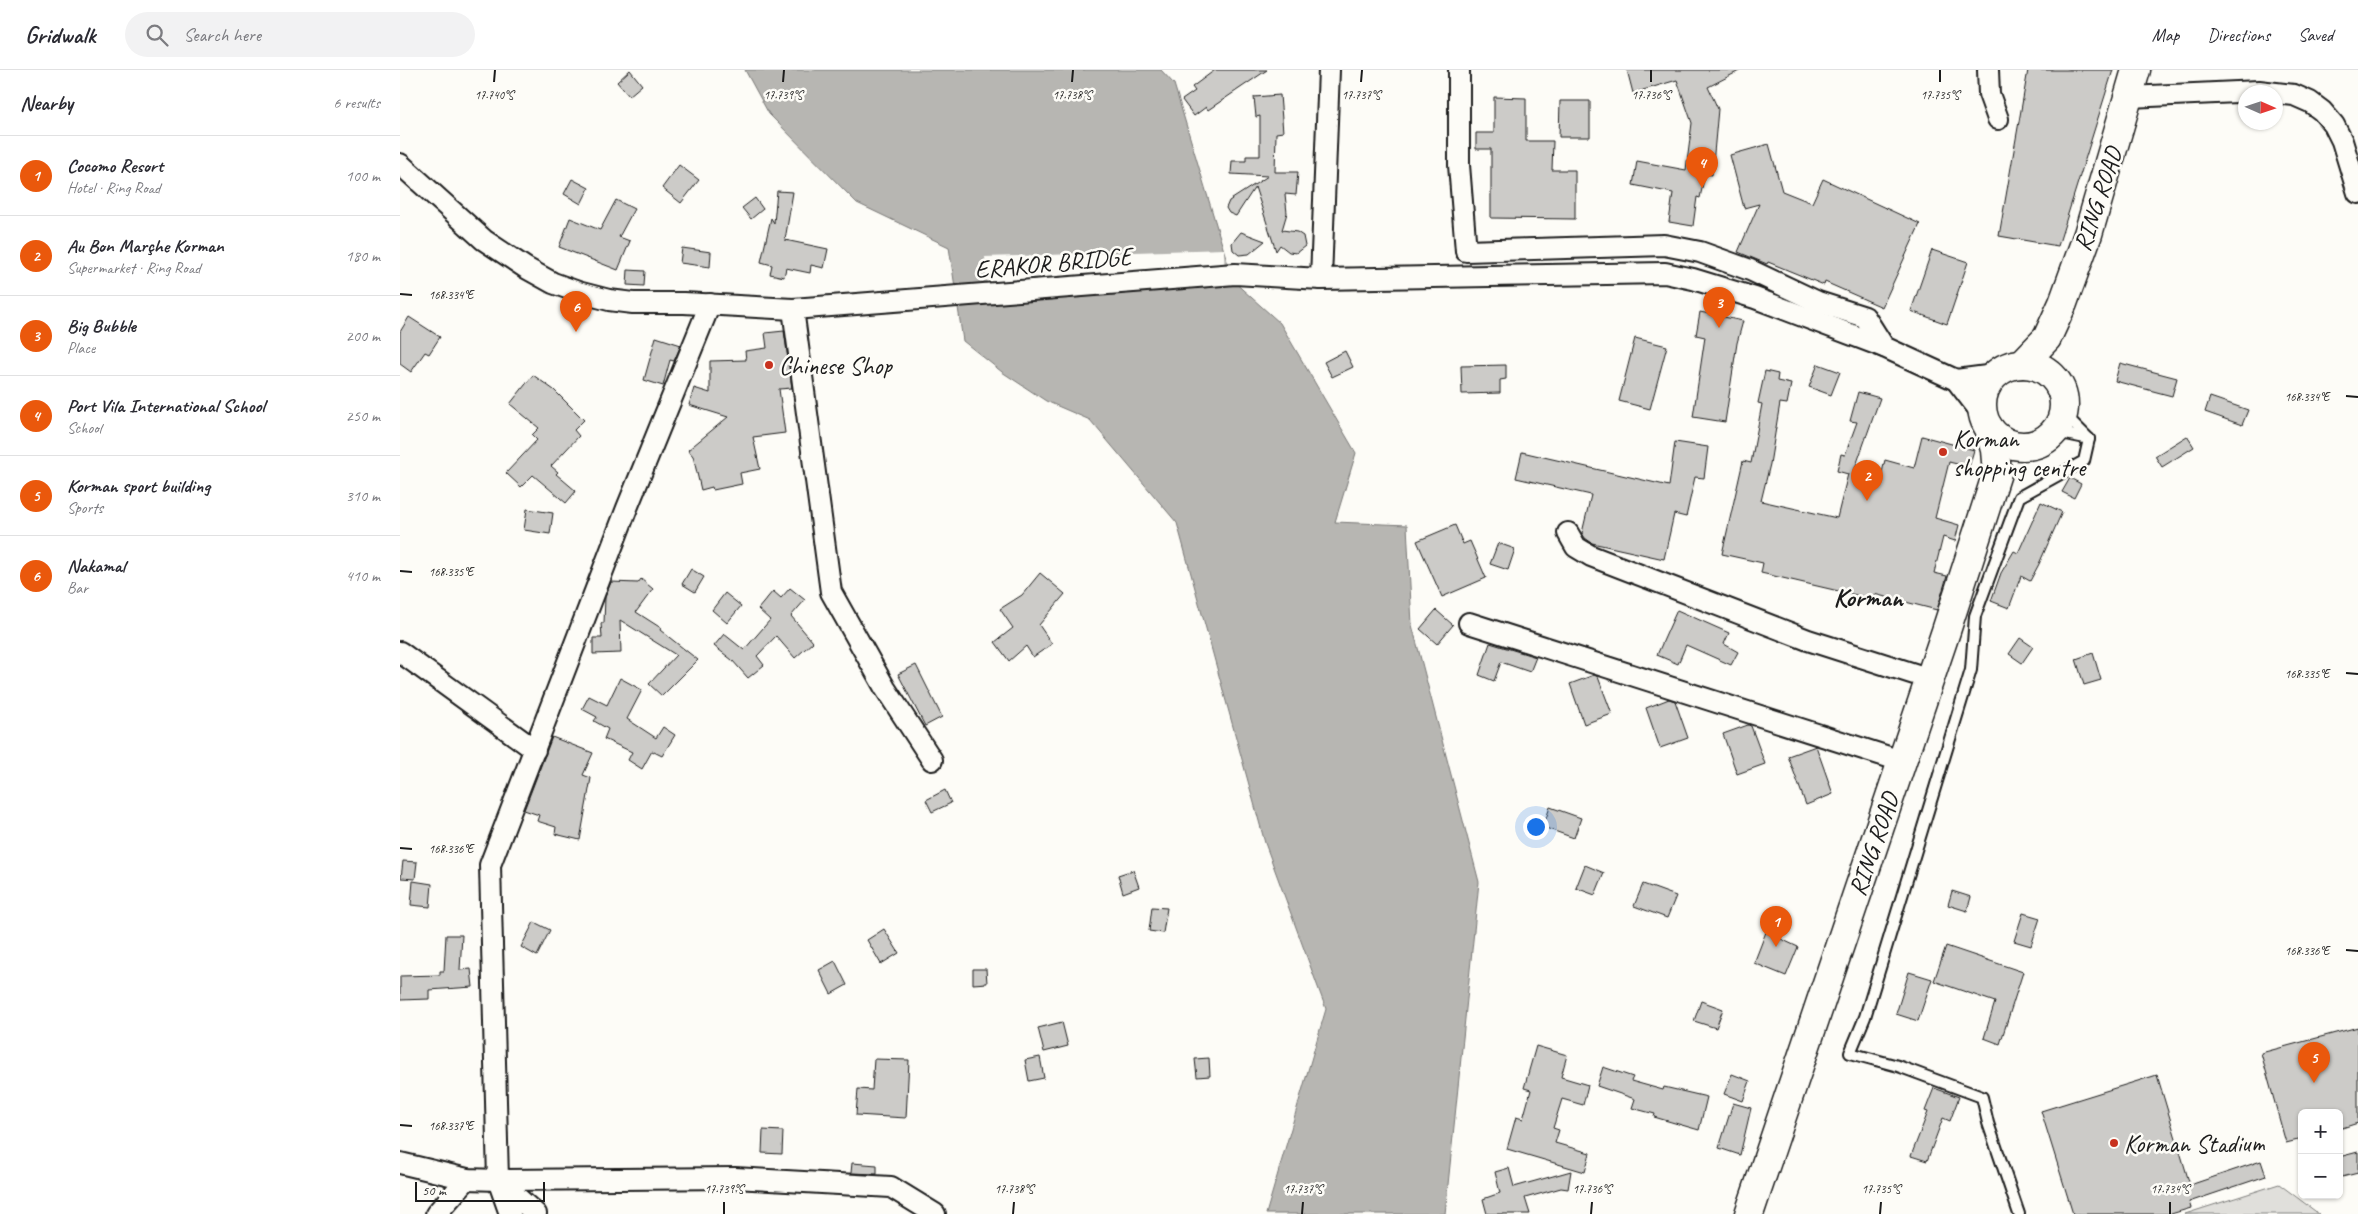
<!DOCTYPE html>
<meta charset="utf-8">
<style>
:root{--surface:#fff;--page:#f2f2f3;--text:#2b2b33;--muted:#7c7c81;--line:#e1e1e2;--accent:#ea580c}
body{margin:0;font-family:Caveat,sans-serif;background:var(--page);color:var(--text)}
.controls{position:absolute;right:15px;bottom:15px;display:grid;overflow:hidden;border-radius:8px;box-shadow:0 1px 4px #0004}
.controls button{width:45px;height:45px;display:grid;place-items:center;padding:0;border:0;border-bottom:1px solid var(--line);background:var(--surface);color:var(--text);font:25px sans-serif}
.compass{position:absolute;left:1838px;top:15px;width:45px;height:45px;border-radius:50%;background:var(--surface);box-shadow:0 1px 4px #0004;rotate:93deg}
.scale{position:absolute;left:15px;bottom:12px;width:130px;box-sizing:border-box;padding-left:5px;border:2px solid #1c1c1c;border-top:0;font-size:14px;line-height:18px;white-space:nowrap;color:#1c1c1c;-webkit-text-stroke:4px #fdfcf7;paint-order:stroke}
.you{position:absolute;left:1135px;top:756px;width:18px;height:18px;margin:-12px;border:4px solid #fff;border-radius:50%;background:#1a73e8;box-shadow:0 0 0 8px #1a73e833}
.badge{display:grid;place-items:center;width:32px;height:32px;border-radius:50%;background:var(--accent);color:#fff;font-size:16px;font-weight:700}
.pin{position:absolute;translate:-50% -41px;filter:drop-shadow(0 1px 2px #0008)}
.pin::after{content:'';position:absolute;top:26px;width:18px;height:15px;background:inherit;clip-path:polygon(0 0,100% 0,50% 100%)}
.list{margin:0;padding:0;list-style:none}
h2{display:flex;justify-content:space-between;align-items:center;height:65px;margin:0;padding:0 20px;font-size:21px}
h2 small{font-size:16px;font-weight:400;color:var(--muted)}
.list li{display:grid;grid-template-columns:32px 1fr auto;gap:15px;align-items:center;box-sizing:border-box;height:80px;padding:0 20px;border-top:1px solid var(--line)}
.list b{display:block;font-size:19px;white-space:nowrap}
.list p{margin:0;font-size:16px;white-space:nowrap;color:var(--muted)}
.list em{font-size:16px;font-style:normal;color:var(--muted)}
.icon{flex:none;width:28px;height:28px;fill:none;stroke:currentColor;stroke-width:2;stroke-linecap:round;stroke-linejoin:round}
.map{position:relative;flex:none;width:1958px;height:1144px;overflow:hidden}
header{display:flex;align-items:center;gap:30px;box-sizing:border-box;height:70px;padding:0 25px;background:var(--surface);border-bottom:1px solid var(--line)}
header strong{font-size:24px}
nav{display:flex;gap:28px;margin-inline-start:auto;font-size:18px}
.search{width:350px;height:45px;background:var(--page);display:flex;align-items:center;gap:12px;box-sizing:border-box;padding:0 18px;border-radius:28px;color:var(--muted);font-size:19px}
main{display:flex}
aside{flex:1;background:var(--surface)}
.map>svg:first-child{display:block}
.green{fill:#e0dfdb;stroke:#7e7e7c}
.water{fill:#b7b6b2;stroke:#797876}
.pier{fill:#fdfcf7}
.building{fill:#cccbc8;stroke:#1c1c1c}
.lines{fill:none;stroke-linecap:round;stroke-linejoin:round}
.service-casing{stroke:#1c1c1c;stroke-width:14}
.minor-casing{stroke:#1c1c1c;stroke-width:24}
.secondary-casing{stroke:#1c1c1c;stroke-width:31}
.service{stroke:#fdfcf7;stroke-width:10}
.minor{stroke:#fdfcf7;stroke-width:20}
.secondary{stroke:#fdfcf7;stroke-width:28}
.ticks{fill:none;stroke:#1c1c1c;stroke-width:2}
.poi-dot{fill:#c8321e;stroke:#fdfcf7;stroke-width:2}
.labels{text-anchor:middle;stroke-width:5;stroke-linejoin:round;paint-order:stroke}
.street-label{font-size:25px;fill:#1c1c1c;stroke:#fdfcf7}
.poi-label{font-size:25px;fill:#1c1c1c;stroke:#fdfcf7;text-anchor:start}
.neighbourhood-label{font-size:26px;font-weight:bold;fill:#1c1c1c;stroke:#fdfcf7}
.ticks-label{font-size:12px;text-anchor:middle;fill:#1c1c1c;stroke:#fdfcf7;stroke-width:5;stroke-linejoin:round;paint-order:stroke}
</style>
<header>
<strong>Gridwalk</strong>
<div class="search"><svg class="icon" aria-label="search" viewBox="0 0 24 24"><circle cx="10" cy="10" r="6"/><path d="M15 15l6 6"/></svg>Search here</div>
<nav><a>Map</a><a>Directions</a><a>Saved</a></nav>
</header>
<main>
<aside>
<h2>Nearby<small>6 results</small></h2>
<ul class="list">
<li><span class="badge">1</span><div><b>Cocomo Resort</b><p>Hotel · Ring Road</p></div><em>100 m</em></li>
<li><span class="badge">2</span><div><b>Au Bon Marçhe Korman</b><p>Supermarket · Ring Road</p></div><em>180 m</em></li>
<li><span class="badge">3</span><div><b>Big Bubble</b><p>Place</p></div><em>200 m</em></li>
<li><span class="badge">4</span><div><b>Port Vila International School</b><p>School</p></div><em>250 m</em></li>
<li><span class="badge">5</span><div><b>Korman sport building</b><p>Sports</p></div><em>310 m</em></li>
<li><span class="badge">6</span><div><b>Nakamal</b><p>Bar</p></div><em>410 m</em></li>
</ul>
</aside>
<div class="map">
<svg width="1958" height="1144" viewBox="0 0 1958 1144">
<rect width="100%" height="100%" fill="#fdfcf7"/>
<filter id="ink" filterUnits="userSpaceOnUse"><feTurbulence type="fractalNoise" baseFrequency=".02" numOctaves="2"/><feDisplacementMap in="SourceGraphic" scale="10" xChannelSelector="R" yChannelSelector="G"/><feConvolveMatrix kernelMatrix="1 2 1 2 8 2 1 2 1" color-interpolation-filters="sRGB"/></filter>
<g filter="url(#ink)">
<!-- green -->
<path class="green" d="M1879,1114L1919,1144H1785Z"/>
<!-- water -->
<path class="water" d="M345,0H761L774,14L833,211L880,253L956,383L935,452L1007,455L1012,555L1079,812L1045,1144H866L926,939L865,773L777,453L690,350L646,331L602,302L563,271L549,177L457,133L369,44Z"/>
<!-- pier -->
<path class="pier" d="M824,179L825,214L588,225L585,187Z"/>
<!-- building -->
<g class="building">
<path d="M230,0L242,15L229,26L217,12Z"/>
<path d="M815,0H867L808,40L806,37L794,46L782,30L795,21L792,17Z"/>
<path d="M1227,0H1341L1308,17L1318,39L1312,105L1305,104L1300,128L1297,127L1293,156L1269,152L1273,123L1233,115L1237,91L1286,100L1292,53L1277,10L1233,23Z"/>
<path d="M1628,0H1713L1658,176L1599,166Z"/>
<path d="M880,25L883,62L876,63L875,102H898L896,125L885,124L887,143L882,160L897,162L903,166L905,176L896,183L889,182L880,175L876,181L855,117L836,146L829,143L826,138L829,131L868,106L831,104L832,91H846V86H860V46L856,47L854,27Z"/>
<path d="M1094,27L1126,28V71H1153L1152,100H1175V149L1091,148V79H1076V63H1094Z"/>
<path d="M1160,31H1190V67H1159Z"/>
<path d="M1369,74L1382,121L1412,133L1423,109L1520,154L1482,237L1425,212L1424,215L1368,192L1367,194L1338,182L1359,134L1344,138L1330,85Z"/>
<path d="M279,95L299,110L281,133L262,118Z"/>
<path d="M172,109L189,118L181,134L164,124Z"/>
<path d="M377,121L393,122L385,170L428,179L424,198L411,195L410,203L386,198L384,207L370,204L372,195L361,192L371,148L374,153Z"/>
<path d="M355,128L363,139L351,149L342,138Z"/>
<path d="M216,130L234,139L219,167L230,171L218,200L159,177L170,148L200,160Z"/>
<path d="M841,162L865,171L849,184L839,185L833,180L832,173Z"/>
<path d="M282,178L311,182L310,197L280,193Z"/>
<path d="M1532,180L1568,192L1547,254L1511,241Z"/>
<path d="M228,200L245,201L244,216L227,215Z"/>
<path d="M1300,242L1343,251L1337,273L1325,352L1293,347L1305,267L1296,265Z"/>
<path d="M9,247L40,267L29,284L25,282L11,302L0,294V262Z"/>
<path d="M384,261L392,318L379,319L385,363L353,367L360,399L340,403L342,414L313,420L312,417L301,420L293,386L288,380L328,347L289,335L294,318L310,323V291L346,290L345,281L367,278L365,263Z"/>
<path d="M256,267L281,275L274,291L270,290L263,316L244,310Z"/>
<path d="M1235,268L1267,276L1250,339L1219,331Z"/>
<path d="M945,281L953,297L932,307L924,292Z"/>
<path d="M1720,293L1777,308L1772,326L1715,311Z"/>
<path d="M1418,294L1440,302L1431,325L1409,317Z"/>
<path d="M1106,295V309L1100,310V323L1062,324L1061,296Z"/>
<path d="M1365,301L1378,304L1377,311L1391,314L1387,334L1380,333L1370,394L1361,431L1437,448L1448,404L1437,401L1441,384L1445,385L1457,352L1450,351L1458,322L1480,328L1453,404L1480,411L1485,390L1514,398L1522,366L1574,380L1569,397L1549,392L1535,448L1559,455L1555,471L1543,467L1534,503L1547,506L1537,540L1474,524L1473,529L1361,503L1363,493L1322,484L1343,391L1351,393L1362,334L1358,333Z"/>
<path d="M133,305L154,320L184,350L174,360L179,366L151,396L158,402L156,404L176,421L166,433L133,405L121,417L106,403L137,370L132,365L139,358L110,334Z"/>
<path d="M1810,327L1848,340L1842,355L1805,342Z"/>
<path d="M1787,366L1794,377L1762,397L1755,386Z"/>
<path d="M1275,372L1308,377L1304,408L1295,407L1286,447L1274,444L1264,489L1192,473L1185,468L1182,463L1191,425L1116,408L1122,382L1269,416Z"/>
<path d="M1670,408L1681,414L1674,428L1662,422Z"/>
<path d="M1641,432L1662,442L1639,494L1630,511L1621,506L1609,538L1591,531L1601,503L1614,481L1618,483Z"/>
<path d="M127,439L153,443L150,464L124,460Z"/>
<path d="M1055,455L1063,474L1070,471L1086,508L1042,527L1017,471Z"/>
<path d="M1098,473L1115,479L1108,500L1090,494Z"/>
<path d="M291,499L304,507L295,522L282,514Z"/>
<path d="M640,503L665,524L639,555L652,574L633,587L626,576L609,591L595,572L613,558L600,539L622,525Z"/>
<path d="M241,509L253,519L236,542L261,558L260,560L298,590L262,626L249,614L276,585L220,550L221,583L193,584V568H202L201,553H204L205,527L211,512L238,513Z"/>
<path d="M390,518L405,530L391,546L413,572L395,588L376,566L357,586L364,595L348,608L332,590L314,576L324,564L344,580L370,550L358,539L373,521L381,528Z"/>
<path d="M325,523L341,536L327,553L312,540Z"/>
<path d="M1036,540L1053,555L1037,574L1020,559Z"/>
<path d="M1277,540L1329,563L1324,574L1338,582L1331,595L1286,575L1278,594L1257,585Z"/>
<path d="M1620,568L1633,577L1622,593L1609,584Z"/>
<path d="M1090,573L1136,587L1130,602L1101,592L1094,611L1079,605Z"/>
<path d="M1693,583L1701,610L1684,615L1676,589Z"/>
<path d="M516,595L542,647L525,656L498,604Z"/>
<path d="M1194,605L1198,607L1212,644L1184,654L1170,614Z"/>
<path d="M220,608L242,620L227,649L256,668L263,657L275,665L262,686L252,681L242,699L228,690L232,682L204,669L208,659L194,651L197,647L182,639L189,626L207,635Z"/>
<path d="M1269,629L1275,631L1288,668L1260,678L1246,638Z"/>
<path d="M1348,655L1351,656L1365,694L1337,704L1323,664Z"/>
<path d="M152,667L193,683L183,705L191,708L180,770L155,764L156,757L137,751L139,745L124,740Z"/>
<path d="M1416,676L1433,724L1406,735L1388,686Z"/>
<path d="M545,720L551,733L532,742L526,730Z"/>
<path d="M1150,737L1181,748L1174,768L1143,757Z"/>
<path d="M3,791L17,792L15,809L1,808Z"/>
<path d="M1185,795L1204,803L1195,825L1176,818Z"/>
<path d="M733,800L739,817L723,823L718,805Z"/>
<path d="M13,811L32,814L30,837L11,835Z"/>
<path d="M1243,814L1276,826L1267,848L1234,836Z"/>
<path d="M1552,821L1571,827L1567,841L1548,835Z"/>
<path d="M752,837L767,838L763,863L749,861Z"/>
<path d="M1623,843L1640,848L1631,876L1614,871Z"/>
<path d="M134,852L150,860L137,886L121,877Z"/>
<path d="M484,859L499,883L481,894L467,870Z"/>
<path d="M1366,862L1398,877L1386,906L1354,893Z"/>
<path d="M46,865H62L60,900L71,899L73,917L29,920V929L0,930V906L40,905V901H44Z"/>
<path d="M1546,876L1623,902L1600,974L1584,968L1595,932L1534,911Z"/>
<path d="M435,891L447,915L431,924L419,900Z"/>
<path d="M573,899H586L587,913L573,914Z"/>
<path d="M1509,902L1532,909L1518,951L1496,944Z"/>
<path d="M1301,931L1323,939L1316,958L1294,951Z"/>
<path d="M662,952L668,976L644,982L638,958Z"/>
<path d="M1958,957V1053L1939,1059V1043H1902V1069L1886,1073L1861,983Z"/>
<path d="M1136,976L1167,985L1161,1007L1188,1015L1183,1035L1162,1029L1153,1058L1159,1060L1155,1073L1190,1083L1185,1102L1107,1079L1116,1047L1123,1049L1131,1020L1124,1018Z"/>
<path d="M640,987L644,1008L629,1011L625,990Z"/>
<path d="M809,988L810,1006L797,1007L795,989Z"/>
<path d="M474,989L509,990L506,1048L456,1045L458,1019L472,1020Z"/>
<path d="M1203,997L1233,1007L1231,1011L1263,1020L1264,1017L1307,1027L1299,1060L1254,1047L1255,1044L1232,1038L1235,1029L1197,1016Z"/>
<path d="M1332,1004L1350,1011L1343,1031L1324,1024Z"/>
<path d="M1757,1005L1790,1115L1861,1091L1866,1106L1789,1132L1791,1138L1771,1144H1673L1641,1041Z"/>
<path d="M1534,1018L1559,1027L1550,1051L1543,1048L1527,1091L1511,1086L1528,1042L1525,1041Z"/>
<path d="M1333,1033L1351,1038L1340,1085L1319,1078Z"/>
<path d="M363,1060L383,1061L382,1084L362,1083Z"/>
<path d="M1958,1082V1103L1942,1107L1939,1087Z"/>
<path d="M452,1093L477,1095V1104L451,1103Z"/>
<path d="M1109,1098L1114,1117L1171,1101L1168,1119L1161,1118L1125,1128L1130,1144H1087L1083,1129L1100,1123L1095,1102Z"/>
</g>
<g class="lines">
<defs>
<g id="service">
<path d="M1664,331L1671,351L1689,369"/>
<path d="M1646,369L1666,364L1685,368"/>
<path d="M1619,1144L1588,1053L1582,1027L1498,996L1450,983L1465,947L1571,600L1575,546L1619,427L1684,391L1689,369"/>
</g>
<g id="minor">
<path d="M1059,0V95L1066,181L1264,175L1300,182L1350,200L1418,232L1465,247L1484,277"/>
<path d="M1588,0L1589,24L1598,49"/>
<path d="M1729,27L1859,21L1894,25L1910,32L1922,41L1934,55L1942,71L1958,123"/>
<path d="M0,94L84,170L126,198L153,213L178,222L209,230L233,233H284L393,239L835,204L921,209L1265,203L1293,209L1355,228L1484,277L1556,310L1583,345"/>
<path d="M921,209L929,0"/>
<path d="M393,239L431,522L485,618L532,690"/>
<path d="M1556,310L1595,305"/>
<path d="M1168,463L1176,477L1191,486L1408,570L1530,609"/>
<path d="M1069,553L1501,691"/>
<path d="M0,582L135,680"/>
<path d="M0,1093L67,1109L98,1110L335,1108L491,1117L535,1144"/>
<path d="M100,1112L136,1144"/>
<path d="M36,1144L67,1109"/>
<path d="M110,1144L98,1110L90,795L227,438L310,234"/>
</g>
<g id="secondary">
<path d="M1622,294L1647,268L1663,233L1688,164L1736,0"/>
<circle cx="1623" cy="335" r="41"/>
<path d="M1349,1144L1546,561L1597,403L1595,380L1589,358"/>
</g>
</defs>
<!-- service casing -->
<use href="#service" class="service-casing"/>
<!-- minor casing -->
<use href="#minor" class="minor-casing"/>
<!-- secondary casing -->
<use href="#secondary" class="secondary-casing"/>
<!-- service -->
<use href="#service" class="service"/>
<!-- minor -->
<use href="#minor" class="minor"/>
<!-- secondary -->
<use href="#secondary" class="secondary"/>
</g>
</g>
<!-- ticks -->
<path class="ticks" d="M94,12L95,0M383,12L384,0M672,12L673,0M961,12L962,0M1251,12V0M1540,12V0M0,224L12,225M1946,326L1958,327M0,501L12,502M1946,603L1958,604M0,778L12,779M1946,880L1958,881M0,1055L12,1056M324,1144V1132M613,1144L614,1132M902,1144L903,1132M1191,1144L1192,1132M1480,1144L1481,1132M1770,1144V1132"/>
<!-- markers -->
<g class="poi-dot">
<circle cx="369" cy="295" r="5"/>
<circle cx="1543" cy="382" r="5"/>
<circle cx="1714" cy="1073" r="5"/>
</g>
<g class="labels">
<!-- street labels -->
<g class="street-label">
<text transform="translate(1697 129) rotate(-72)" y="9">RING ROAD</text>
<text transform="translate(653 192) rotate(-5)" y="9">ERAKOR BRIDGE</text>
<text transform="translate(1473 774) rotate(-71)" y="9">RING ROAD</text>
</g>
<!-- poi labels -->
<g class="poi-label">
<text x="379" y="304">Chinese Shop</text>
<text x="1553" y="377">Korman<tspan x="1553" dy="29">shopping centre</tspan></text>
<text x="1724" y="1082">Korman Stadium</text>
</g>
<!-- neighbourhood labels -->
<g class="neighbourhood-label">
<text x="1468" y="536">Korman</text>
</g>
</g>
<g class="ticks-label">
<text x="94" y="29">17.740°S</text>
<text x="383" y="29">17.739°S</text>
<text x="672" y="29">17.738°S</text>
<text x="961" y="29">17.737°S</text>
<text x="1251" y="29">17.736°S</text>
<text x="1540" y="29">17.735°S</text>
<text x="51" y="229">168.334°E</text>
<text x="1907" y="331">168.334°E</text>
<text x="51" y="506">168.335°E</text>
<text x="1907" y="608">168.335°E</text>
<text x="51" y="783">168.336°E</text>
<text x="1907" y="885">168.336°E</text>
<text x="51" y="1060">168.337°E</text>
<text x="324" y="1123">17.739°S</text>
<text x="614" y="1123">17.738°S</text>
<text x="903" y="1123">17.737°S</text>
<text x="1192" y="1123">17.736°S</text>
<text x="1481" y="1123">17.735°S</text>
<text x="1770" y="1123">17.734°S</text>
</g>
</svg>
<div class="controls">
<button>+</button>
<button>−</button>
</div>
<svg class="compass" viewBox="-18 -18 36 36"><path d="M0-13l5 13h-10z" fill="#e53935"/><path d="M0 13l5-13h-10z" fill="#7c7c81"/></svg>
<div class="scale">50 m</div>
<div class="you"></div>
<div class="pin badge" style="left:1376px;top:877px">1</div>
<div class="pin badge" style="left:1467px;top:431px">2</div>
<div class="pin badge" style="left:1319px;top:258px">3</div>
<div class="pin badge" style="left:1302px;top:118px">4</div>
<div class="pin badge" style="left:1914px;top:1013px">5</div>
<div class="pin badge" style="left:176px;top:262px">6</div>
</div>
</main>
